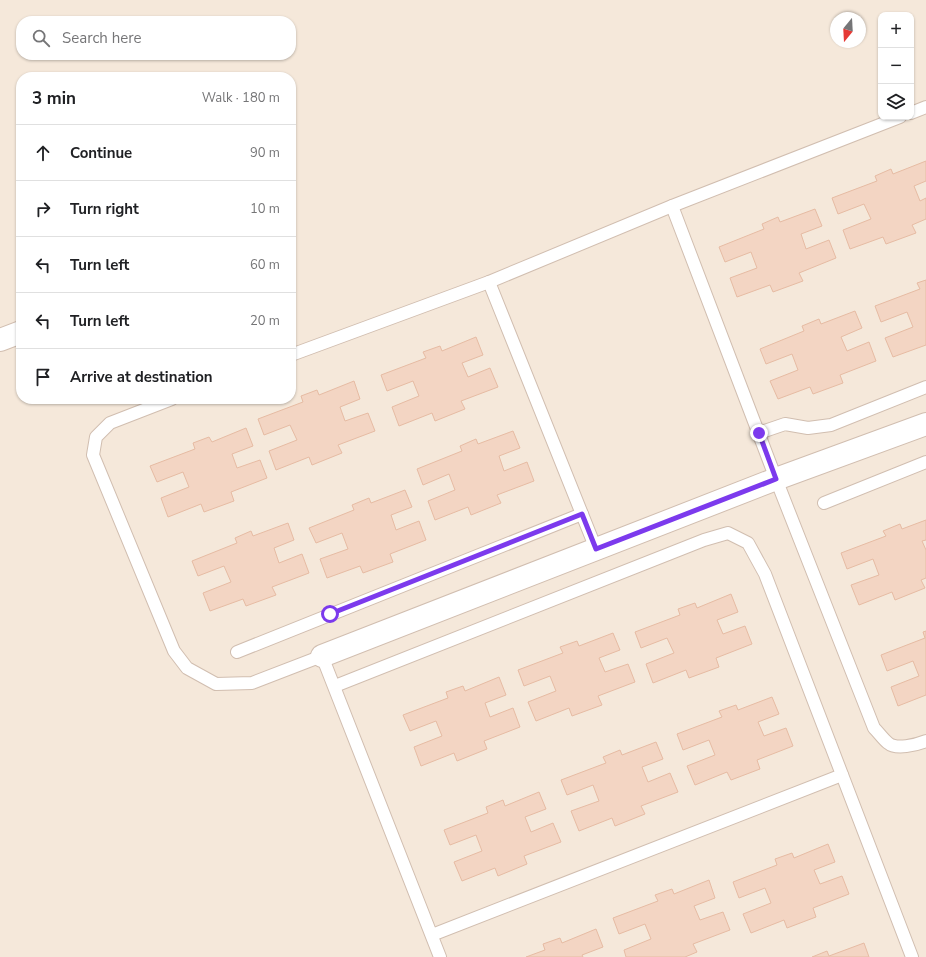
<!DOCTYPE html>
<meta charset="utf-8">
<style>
:root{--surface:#fff;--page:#f6f6f6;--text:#202124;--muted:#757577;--line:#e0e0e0}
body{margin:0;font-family:"Nunito Sans",sans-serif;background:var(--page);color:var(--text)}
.controls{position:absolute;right:12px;top:12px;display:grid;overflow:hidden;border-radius:8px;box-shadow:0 1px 3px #0004}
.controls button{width:36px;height:36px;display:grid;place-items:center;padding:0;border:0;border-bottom:1px solid var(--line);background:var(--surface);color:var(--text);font:20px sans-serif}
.compass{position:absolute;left:830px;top:12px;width:36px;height:36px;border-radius:50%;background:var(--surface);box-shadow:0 1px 3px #0004;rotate:198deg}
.stop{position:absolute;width:12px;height:12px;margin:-9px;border:3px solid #7c3aed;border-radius:50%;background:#fff}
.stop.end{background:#7c3aed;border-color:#fff;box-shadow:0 1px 4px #0008}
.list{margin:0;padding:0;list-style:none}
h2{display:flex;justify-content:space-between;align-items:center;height:52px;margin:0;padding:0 16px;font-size:17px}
h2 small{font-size:13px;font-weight:400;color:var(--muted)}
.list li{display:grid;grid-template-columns:26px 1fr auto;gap:12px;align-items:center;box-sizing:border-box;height:56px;padding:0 16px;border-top:1px solid var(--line)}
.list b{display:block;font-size:15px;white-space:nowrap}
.list em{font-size:13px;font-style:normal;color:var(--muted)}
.icon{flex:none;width:22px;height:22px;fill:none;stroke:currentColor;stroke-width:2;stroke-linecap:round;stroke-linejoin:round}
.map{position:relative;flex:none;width:926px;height:957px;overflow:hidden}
.search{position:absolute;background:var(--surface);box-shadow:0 1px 3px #0004;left:16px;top:16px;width:280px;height:44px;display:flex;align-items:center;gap:10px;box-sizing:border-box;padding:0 14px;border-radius:16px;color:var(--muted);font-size:15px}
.panel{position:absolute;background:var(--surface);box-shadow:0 1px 3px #0004;left:16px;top:72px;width:280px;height:332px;border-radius:16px}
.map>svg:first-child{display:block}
.residential{fill:#f5e8da;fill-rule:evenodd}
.building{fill:#f3d5c3;stroke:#e6bba3}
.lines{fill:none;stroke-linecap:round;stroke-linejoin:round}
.lane-casing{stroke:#d1beb0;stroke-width:14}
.street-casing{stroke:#d1beb0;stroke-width:24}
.lane{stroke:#fff;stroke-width:12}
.street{stroke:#fff;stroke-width:22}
.route{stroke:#7c3aed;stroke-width:5}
</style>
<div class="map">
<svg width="926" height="957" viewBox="0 0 926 957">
<rect width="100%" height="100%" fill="#fdf6ec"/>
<!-- residential -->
<path class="residential" d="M0,0H926V957H0ZM881,15H911V117H881ZM836,18H860V42H836ZM21,21H291V55H21ZM21,77H291V399H21Z"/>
<!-- building -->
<g class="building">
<path d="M926,161V181L914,186L920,201L926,198V219L912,225L916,233L886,244L883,237L850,249L843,230L871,219L864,204L838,214L832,198L877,181L875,176L891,169L893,174Z"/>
<path d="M815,209L822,226L801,234L806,249L829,240L836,258L799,273L803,281L773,292L770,285L737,297L730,278L757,268L751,252L725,262L719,247L764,229L762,224L778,217L780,222Z"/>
<path d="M926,280V345L893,357L885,338L913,327L907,312L881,322L875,306L920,289L917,283Z"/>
<path d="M855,311L862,328L841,337L847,351L869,342L876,361L840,375L843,383L813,394L810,387L778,399L770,381L798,370L792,354L766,364L760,349L804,331L802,326L819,319L821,324Z"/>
<path d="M476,337L483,355L462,363L468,377L490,368L498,387L461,401L465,409L435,421L432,413L399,426L392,407L419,396L413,381L387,391L381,375L426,358L423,352L440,346L442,351Z"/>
<path d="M354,381L360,399L340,407L345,421L368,413L375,431L338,445L342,453L312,465L309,457L276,470L269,451L297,440L290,425L264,435L258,419L303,402L301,396L317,390L319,395Z"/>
<path d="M246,428L253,446L232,454L237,468L260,460L267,478L231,492L234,501L204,512L201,504L168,517L161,498L189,487L183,472L157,482L150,466L195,449L193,443L209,437L212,442Z"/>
<path d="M513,431L520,448L499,456L504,471L527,462L534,481L497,495L501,503L471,515L468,507L435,520L428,501L455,490L449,474L423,485L417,469L462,451L460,446L476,439L478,444Z"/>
<path d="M405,490L412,507L391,515L396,530L419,521L426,540L390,554L393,562L363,573L360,566L327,578L320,559L348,549L342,533L316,543L309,528L354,510L352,505L369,498L371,503Z"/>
<path d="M926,520V540L922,541L926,550V578L921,580L925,588L895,600L892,592L859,605L851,585L879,575L873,559L847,569L841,553L886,536L883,531L900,524L902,529Z"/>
<path d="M288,523L294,540L274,548L279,563L302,554L309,573L272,587L276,595L246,606L243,599L210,611L203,593L231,582L224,566L198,576L192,561L237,543L235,538L251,531L253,536Z"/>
<path d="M731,594L738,612L717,620L723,634L745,626L752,644L716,658L719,667L689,678L686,670L653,683L646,664L674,653L667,638L641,648L635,632L680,615L678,609L695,603L697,608Z"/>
<path d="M926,631V695L898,706L891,687L919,676L913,661L887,671L881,655L925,638L923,632Z"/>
<path d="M613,633L620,650L599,658L605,672L628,664L635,682L598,696L602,705L572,716L569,708L536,721L528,702L556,691L550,676L524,686L518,670L563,653L560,647L577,641L579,646Z"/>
<path d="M499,677L506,695L485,703L490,717L513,708L520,727L484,741L487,749L457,761L454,753L421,766L414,747L442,736L436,721L410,731L403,715L448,698L446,692L463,686L465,691Z"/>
<path d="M772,697L779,714L758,722L764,736L786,728L793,746L757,760L760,769L731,780L727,772L695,785L687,766L715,755L709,740L683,750L677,734L722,717L719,711L736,705L738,710Z"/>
<path d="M656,742L663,759L642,767L648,782L670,773L678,792L641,806L645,814L615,826L612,818L579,831L571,811L599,801L593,785L567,795L561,780L606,763L603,757L620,750L622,755Z"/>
<path d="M539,792L546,809L525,817L531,832L553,823L561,842L524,856L527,864L498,876L495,868L462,881L454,862L482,851L476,835L450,845L444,830L488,813L486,807L503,800L505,806Z"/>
<path d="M828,844L835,862L814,870L820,884L842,876L849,894L813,908L816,917L787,928L784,920L751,933L743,914L771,903L765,888L739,898L733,882L777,865L775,859L792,853L794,858Z"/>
<path d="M709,880L715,898L694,906L700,920L723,912L730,930L693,944L697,952L685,957H626L624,950L651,939L645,924L619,934L613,918L658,901L655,895L672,889L674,894Z"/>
<path d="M596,929L603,947L582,955L583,957H526L545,950L543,944L560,938L562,943Z"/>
<path d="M864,943L869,957H812L827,951L829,956Z"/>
</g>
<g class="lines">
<defs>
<g id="lane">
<path d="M911,113L926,107"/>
<path d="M672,206L776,479L874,728C879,733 883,739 888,743C896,750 916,745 926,741"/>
<path d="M489,282L596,549"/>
<path d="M291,355L489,282L672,206L900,117"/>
<path d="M172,399L110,423L96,437L93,455L174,651L187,668L216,684L252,683L322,656L440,957"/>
<path d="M759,433L785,424L808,428L831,425L926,387"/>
<path d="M824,503L926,462"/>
<path d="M237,652L582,514"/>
<path d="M335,686L704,540L728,533L748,543L765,574L912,957"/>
<path d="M432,935L842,775"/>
</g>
<g id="street">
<path d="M0,340L21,332"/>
<path d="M322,656L776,479L926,424"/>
</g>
</defs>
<!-- lane casing -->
<use href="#lane" class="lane-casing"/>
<!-- street casing -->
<use href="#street" class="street-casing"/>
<!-- lane -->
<use href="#lane" class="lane"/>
<!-- street -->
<use href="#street" class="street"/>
</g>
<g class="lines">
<!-- route -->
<path class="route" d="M330,614L582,514L596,549L776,479L759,433"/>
</g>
</svg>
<div class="controls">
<button>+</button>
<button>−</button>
<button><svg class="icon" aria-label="layers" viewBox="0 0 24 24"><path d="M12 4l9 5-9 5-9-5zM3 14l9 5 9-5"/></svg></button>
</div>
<svg class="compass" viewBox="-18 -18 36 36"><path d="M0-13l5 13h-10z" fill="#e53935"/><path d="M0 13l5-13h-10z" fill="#757577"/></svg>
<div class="stop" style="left:330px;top:614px"></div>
<div class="stop end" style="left:759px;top:433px"></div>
<div class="search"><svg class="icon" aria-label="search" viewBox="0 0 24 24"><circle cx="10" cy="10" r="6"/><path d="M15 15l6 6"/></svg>Search here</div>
<section class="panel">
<h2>3 min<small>Walk · 180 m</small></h2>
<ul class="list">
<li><svg class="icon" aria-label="ahead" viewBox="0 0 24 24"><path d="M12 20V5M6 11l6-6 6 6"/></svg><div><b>Continue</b></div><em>90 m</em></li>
<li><svg class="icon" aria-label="right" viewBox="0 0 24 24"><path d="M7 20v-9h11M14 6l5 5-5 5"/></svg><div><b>Turn right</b></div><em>10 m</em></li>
<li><svg class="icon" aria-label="left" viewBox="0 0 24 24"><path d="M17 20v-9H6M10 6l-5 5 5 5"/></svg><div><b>Turn left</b></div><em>60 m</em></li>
<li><svg class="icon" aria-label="left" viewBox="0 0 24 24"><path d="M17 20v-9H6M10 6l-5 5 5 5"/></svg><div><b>Turn left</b></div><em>20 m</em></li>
<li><svg class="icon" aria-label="arrive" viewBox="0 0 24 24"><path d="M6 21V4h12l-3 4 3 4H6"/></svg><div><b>Arrive at destination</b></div></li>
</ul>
</section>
</div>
